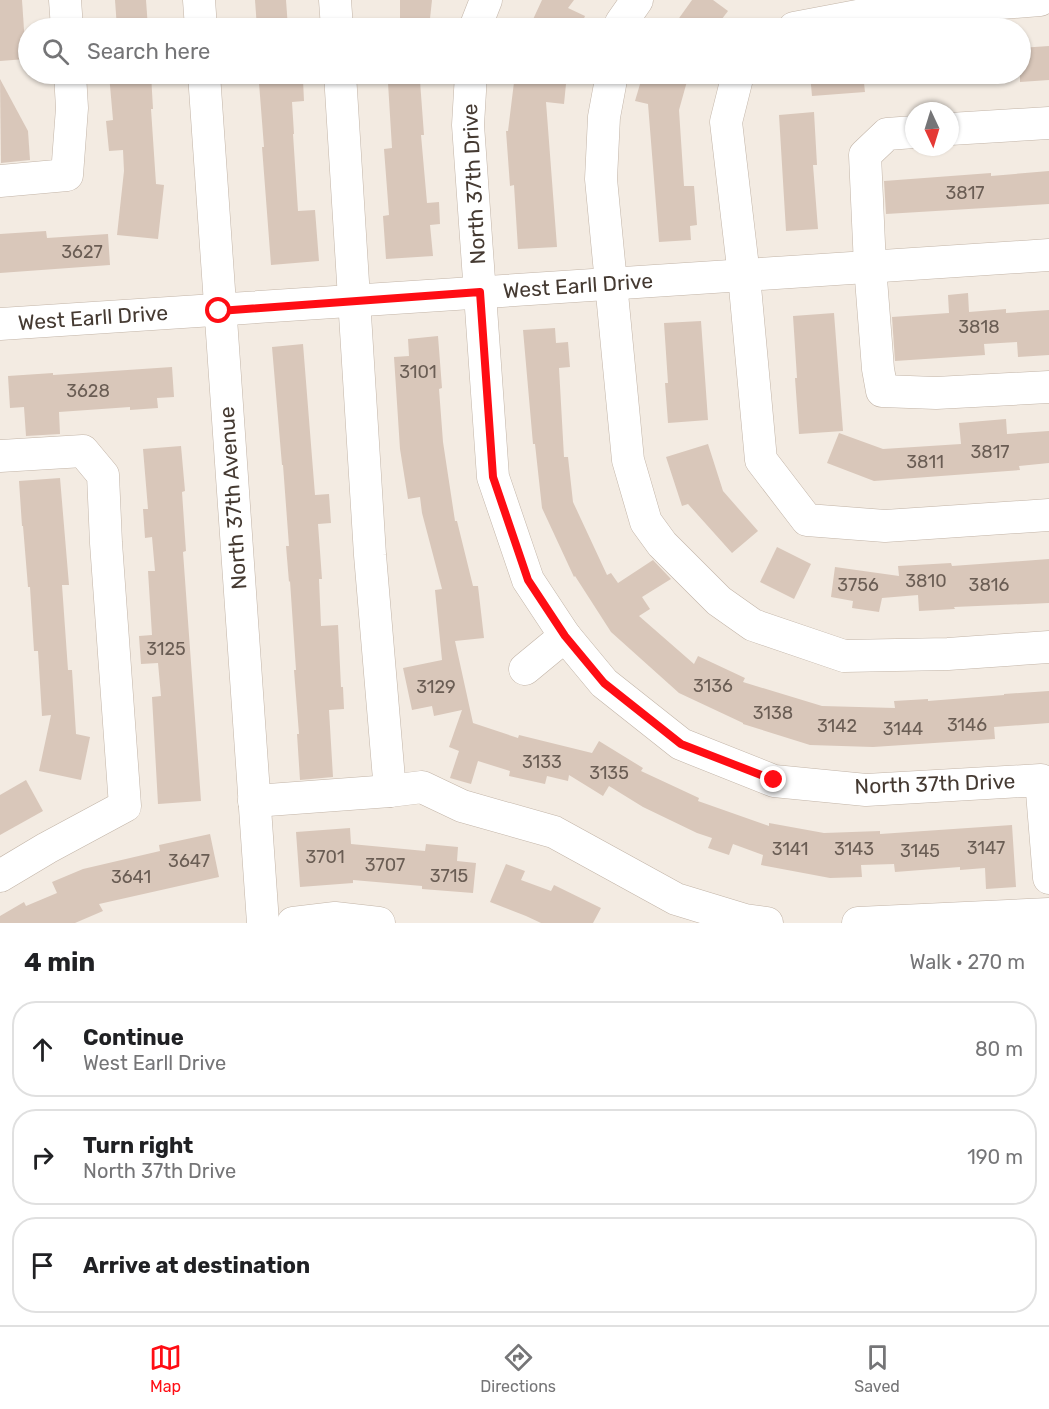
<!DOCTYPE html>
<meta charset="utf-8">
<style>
:root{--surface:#fff;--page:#f6f6f6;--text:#202124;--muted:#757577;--line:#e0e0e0;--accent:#ff0d14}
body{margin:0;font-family:Rubik,sans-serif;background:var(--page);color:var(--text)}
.compass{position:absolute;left:905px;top:102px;width:54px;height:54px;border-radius:50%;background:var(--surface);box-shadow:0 2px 4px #0004;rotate:176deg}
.stop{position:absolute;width:18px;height:18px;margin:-14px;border:4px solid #ff0d14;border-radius:50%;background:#fff}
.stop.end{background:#ff0d14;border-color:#fff;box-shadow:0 2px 6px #0008}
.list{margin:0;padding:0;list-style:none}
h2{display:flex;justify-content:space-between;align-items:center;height:78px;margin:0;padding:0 24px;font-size:26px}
h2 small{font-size:20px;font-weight:400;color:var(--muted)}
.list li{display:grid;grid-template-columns:39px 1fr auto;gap:18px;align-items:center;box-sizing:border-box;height:96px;margin:0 12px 12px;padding:0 12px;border:2px solid var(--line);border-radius:24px}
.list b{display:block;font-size:22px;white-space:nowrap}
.list p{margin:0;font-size:20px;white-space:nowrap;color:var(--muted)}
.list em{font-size:20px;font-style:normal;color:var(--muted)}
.icon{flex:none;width:33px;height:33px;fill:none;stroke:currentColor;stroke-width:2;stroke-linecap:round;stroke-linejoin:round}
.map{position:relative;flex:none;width:1049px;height:923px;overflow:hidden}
.search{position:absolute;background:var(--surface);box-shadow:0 2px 4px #0004;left:18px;right:18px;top:18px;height:66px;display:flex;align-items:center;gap:15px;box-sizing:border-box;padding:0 21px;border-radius:33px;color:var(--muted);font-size:22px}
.sheet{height:402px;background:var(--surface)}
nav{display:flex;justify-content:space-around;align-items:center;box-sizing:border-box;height:84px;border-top:2px solid var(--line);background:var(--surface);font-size:16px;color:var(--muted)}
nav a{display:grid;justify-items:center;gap:3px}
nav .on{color:var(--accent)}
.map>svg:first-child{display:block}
.building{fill:#d9c7ba}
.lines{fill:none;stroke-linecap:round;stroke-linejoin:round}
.minor-casing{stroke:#c2b4a7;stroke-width:33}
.minor{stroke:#fff;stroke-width:32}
.route{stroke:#ff0d14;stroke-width:8}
.labels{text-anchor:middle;stroke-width:4.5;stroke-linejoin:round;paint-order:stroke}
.number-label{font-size:18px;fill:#6a5d54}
.street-label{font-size:21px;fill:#453a32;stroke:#fff}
</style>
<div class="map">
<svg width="1049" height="923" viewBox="0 0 1049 923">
<rect width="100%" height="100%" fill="#f3ebe2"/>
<!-- building -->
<g class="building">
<path d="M0,0H22L26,59L0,61Z"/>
<path d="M115,0H146L148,28H117Z"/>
<path d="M255,0H286L288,28H257Z"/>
<path d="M400,0H432L429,28H400Z"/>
<path d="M542,0H574L568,8L585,16L580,28H529Z"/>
<path d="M692,0H713L728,11L715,28H672Z"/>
<path d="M1049,46V80L1020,82V48Z"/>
<path d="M109,74H151L153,109H151L156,184L164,185L158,239L117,235L124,171L123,150L109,151L106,121L113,120Z"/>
<path d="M515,74H567L564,104L546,102L557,247L518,249L514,185L510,186L506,131H508Z"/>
<path d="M643,74H689L679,110L684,186H694L697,225L690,226L691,240L659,242L648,104L635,101Z"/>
<path d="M810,74H863L865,92L812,96Z"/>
<path d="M0,79L28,131L30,160L1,163Z"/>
<path d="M303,80L304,101L292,102L294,134H293L298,211L315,210L319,261L271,265L262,147H264L259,83Z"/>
<path d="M420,81L424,135H421L427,203L439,202L440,224L430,225L433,256L386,259L383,216L389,215L384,149L392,148L388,83Z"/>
<path d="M814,112L817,165H813L818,229L786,231L779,115Z"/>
<path d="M1049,171V204L886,214L884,181L991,173V176Z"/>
<path d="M46,231L47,238L108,234L110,265L0,273V234Z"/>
<path d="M968,293L969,312L1006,309V313L1049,310V355L1018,357L1017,342L984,344L985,355L895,361L892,317L949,313L948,295Z"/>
<path d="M834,313L843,431L799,434L795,378H797L793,316Z"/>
<path d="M701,321L708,420L668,423L665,383H668L664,323Z"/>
<path d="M555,328L556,343L568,342L570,367L559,368L564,457H568L573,502L607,575L611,573L618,583L653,560L671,579L642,597L650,609L639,616L694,664L698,656L745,678L743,682L822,706L895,708L894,701L928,699V701L1004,695V694L1049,691V723L994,727L995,739L873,747L810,745L743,724V723L679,693L611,632L575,576L574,577L542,508L535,444H533L523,330Z"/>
<path d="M438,336L442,388L439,389L443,442L455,521H457L473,586H478L484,638L455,641L473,723L518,738L519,735L592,753L599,741L643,768L641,771L699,798L698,801L769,826V823L824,833L880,831V834L1012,825L1016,887L986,889L985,868L960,870V867L895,872L894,864L861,865L862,877L830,878L761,865L763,855L733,844L729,855L708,848L712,838L697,833L643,807L609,786L603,796L569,775L568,781L547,776L545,784L509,776L510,771L478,761L471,784L450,778L459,751L449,747L462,710L434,716L432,706L412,710L403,668L442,660L435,590L442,589L422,513L420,497L408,499L400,449L394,357L409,356L408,339Z"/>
<path d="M303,344L315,495L329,494L331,523L318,524L322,579H319L321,626L338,625L341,687H343L344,709L329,710L333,777L300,780L297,734H299L294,670H296L290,581L289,582L286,546H289L283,465H282L272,347Z"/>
<path d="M172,367L174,397L157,398L158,408L130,410V407L59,412L60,434L26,436L24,407L10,408L8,376L53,373V375Z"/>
<path d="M1006,419L1007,434L1049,431V463L1019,466L1020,470L874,481L827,463L839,433L883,449L961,444L959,423Z"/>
<path d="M708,444L723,491L758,531L732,553L688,504L682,506L666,457Z"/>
<path d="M181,446L185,491L182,492L186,551L183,552L201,801L158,804L152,697L161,696L158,663L141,664L139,636L152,635L148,571H155L152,537L145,538L143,509H148L143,449Z"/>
<path d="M60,478L69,585H62L68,670H72L76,734L90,737L81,780L39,771L51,715L42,716L38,651H34L30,587H28L23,526H22L19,481Z"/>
<path d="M777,547L811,564L794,599L760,582Z"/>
<path d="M1049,559V603L954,607L955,609L919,611L918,595L882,598L879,612L852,608L853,601L831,597L835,567L899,576L898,566L951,563L952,566Z"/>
<path d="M26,780L43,811L0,835V795Z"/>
<path d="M350,828L351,844L425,851L426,844L458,847L457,861L476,863L473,893L422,889V886L353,880V883L300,887L296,832Z"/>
<path d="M210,834L219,877L99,904L103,911L75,923H0V916L24,902L26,906L57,893L52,882L83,869L160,851L159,845Z"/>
<path d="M506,864L525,871L521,880L551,891L554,885L601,908L593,923H541L526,916L490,902Z"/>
</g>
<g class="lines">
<defs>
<g id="minor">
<path d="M65,0L67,28"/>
<path d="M199,0L201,28"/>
<path d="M335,0L337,28"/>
<path d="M475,28L486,0"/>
<path d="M620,28L621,23L637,0"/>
<path d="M794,28L873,13L1040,0"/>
<path d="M204,74L263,923"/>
<path d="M340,74L370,555L390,791"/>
<path d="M471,74L468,125L493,477L528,580L565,636L604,683L681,744L774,781L866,790L1041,780L1049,878"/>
<path d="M612,74L604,117L601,179L628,460L646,522L662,544L719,601L753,625L844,656L948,654L1049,647"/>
<path d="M738,74L726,122L744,276L761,460L807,520L885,526L1049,515"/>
<path d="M950,129L1049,123"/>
<path d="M914,132L887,134L865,155L870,266L878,369L882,391L936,393L1049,387"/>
<path d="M0,181L67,175L72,108L70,74"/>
<path d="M0,324L1049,255"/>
<path d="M0,456L83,451L103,475L106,543L125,806L47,848L0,876"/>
<path d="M525,669L565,636"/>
<path d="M254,801L390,791L422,787L462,806L554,832L676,899L745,920L767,923"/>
<path d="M293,923L335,918L379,923"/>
<path d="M858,923L1049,914"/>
</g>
</defs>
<!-- minor casing -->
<use href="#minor" class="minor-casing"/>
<!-- minor -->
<use href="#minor" class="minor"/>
</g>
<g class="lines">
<!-- route -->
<path class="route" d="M219,311L480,292L493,477L528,580L565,636L604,683L681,744L774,780"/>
</g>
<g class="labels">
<!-- number labels -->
<g class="number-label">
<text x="965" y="199">3817</text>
<text x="82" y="258">3627</text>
<text x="979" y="333">3818</text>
<text x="418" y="378">3101</text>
<text x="88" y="397">3628</text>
<text x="990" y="458">3817</text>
<text x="925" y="468">3811</text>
<text x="926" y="587">3810</text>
<text x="858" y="591">3756</text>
<text x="989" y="591">3816</text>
<text x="166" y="655">3125</text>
<text x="713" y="692">3136</text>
<text x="436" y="693">3129</text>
<text x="773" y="719">3138</text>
<text x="967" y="731">3146</text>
<text x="837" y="732">3142</text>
<text x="903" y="735">3144</text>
<text x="542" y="768">3133</text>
<text x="609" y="779">3135</text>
<text x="986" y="854">3147</text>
<text x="790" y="855">3141</text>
<text x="854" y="855">3143</text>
<text x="920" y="857">3145</text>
<text x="325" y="863">3701</text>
<text x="189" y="867">3647</text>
<text x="385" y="871">3707</text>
<text x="449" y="882">3715</text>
<text x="131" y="883">3641</text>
</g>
<!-- street labels -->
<g class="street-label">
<text transform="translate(474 184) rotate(-93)" y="7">North 37th Drive</text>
<text transform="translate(578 286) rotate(-4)" y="7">West Earll Drive</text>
<text transform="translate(93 318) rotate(-4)" y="7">West Earll Drive</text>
<text transform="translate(233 498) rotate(-94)" y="7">North 37th Avenue</text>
<text transform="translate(935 784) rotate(-2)" y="7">North 37th Drive</text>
</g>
</g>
</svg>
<svg class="compass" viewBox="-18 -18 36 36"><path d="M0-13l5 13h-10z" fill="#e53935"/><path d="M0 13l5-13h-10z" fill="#757577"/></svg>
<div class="stop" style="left:219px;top:311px"></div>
<div class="stop end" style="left:774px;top:780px"></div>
<div class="search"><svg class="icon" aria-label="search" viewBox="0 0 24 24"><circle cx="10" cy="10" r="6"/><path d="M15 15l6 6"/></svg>Search here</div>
</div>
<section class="sheet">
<h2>4 min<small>Walk · 270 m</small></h2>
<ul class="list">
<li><svg class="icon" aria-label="ahead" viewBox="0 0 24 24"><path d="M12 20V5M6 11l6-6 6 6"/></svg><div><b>Continue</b><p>West Earll Drive</p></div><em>80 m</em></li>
<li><svg class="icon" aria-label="right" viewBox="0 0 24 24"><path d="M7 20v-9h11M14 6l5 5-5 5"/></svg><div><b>Turn right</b><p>North 37th Drive</p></div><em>190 m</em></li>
<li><svg class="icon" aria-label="arrive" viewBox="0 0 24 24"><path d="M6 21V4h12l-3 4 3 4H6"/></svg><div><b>Arrive at destination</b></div></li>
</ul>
</section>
<nav>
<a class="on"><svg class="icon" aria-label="map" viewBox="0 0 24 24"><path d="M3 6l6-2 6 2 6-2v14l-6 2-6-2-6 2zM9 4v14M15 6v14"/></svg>Map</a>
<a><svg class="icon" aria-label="directions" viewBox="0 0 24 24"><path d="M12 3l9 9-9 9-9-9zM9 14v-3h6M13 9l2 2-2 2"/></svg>Directions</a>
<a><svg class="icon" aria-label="saved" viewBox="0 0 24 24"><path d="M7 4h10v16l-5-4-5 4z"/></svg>Saved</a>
</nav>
